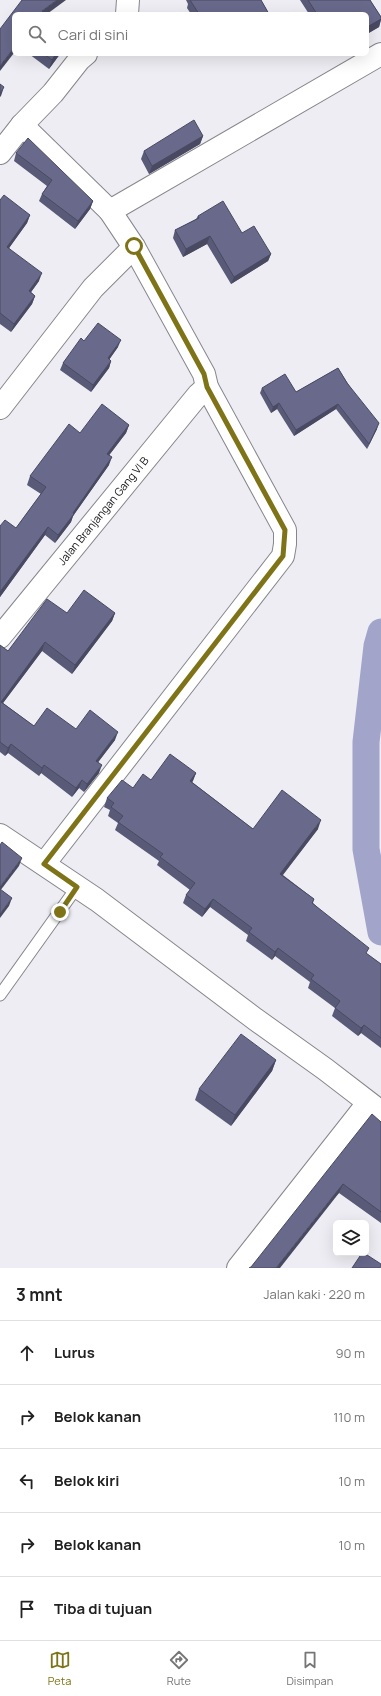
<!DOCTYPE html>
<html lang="id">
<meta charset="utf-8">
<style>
:root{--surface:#fff;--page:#f2f2f2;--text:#222;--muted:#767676;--line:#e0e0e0;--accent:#7e7417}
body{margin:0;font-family:Manrope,sans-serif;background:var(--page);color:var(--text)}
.controls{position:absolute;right:12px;bottom:12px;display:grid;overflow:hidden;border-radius:6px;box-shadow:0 4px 16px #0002}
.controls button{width:36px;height:36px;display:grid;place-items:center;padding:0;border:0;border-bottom:1px solid var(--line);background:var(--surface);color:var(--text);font:20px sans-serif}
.stop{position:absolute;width:12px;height:12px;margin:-9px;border:3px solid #7e7417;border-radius:50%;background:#fff}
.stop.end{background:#7e7417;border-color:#fff;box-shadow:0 1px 4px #0008}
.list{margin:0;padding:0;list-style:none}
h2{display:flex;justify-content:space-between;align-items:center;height:52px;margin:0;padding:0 16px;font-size:17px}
h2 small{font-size:13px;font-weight:400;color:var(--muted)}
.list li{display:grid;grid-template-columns:26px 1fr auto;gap:12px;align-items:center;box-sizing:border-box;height:64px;padding:0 16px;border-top:1px solid var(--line)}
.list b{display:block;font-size:15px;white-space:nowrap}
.list em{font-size:13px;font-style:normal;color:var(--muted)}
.icon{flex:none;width:22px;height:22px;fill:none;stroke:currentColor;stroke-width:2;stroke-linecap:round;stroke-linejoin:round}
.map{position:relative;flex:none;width:381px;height:1268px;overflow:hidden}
.search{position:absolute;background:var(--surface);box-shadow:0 4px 16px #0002;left:12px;right:12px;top:12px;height:44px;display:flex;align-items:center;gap:10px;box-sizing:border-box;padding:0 14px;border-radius:6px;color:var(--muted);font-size:15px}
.sheet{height:372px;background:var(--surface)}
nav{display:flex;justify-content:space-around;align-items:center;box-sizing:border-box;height:56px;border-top:1px solid var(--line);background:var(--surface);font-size:11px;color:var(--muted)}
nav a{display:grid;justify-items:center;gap:2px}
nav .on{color:var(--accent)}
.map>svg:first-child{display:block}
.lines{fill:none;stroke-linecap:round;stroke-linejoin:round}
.canal{stroke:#a2a4c9;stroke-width:27}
.lane-casing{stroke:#86878c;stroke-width:13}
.street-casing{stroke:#86878c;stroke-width:24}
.lane{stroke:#fff;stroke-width:11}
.street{stroke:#fff;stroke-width:22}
.wall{fill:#595a78}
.shaded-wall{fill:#494a61}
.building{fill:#68698b;stroke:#494a61}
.route{stroke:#7e7417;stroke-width:5}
.labels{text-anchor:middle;stroke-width:3;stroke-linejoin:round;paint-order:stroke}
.street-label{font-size:11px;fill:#19191b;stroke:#ededf3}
</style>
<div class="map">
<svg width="381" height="1268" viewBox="0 0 381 1268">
<rect width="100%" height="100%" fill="#ededf3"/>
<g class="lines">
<!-- canal -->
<path class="canal" d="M381,632L377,646L366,742V849L381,932"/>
<defs>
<path id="lane" d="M0,995L77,887"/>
<g id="street">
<path d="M127,14L128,0"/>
<path d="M22,125L110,211L134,247L204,374L207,387L285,530V544L283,556L44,864"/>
<path d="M0,153L22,125L53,93L79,60L86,54"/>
<path d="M110,211L381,54"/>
<path d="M0,408L93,288L134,247"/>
<path id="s1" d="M0,637L198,395L207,387"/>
<path d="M0,835L97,900L255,1019L325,1069L381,1112"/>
<path d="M238,1268L368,1103"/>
</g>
</defs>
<!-- lane casing -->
<use href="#lane" class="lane-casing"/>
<!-- street casing -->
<use href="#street" class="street-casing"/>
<!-- lane -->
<use href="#lane" class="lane"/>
<!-- street -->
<use href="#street" class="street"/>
</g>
<!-- wall -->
<g class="wall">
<path d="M186,0H261L269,14H191L187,8L188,4Z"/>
<path d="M300,0H370L381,17V20L379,27L367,34V14H309Z"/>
<path d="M29,54H60L49,69Z"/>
<path d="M203,136L200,144L149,174L141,159L144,151Z"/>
<path d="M16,153L93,201L90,209L75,229L39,201L42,194L47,186L14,161Z"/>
<path d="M0,200L30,215L27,223L9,248L39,281L31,292L35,296L32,304L11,332L0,324Z"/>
<path d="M198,216L242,233L271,254L268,261L231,284L207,244L183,257L173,238L175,230L196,219Z"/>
<path d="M84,341L118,347L109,360L111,361L109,368L91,392L60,370L63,363Z"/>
<path d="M338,368L377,429L367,449L336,409L294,436L277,409L271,413L260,393L262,388L296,392Z"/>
<path d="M129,425L126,433L109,455V465L73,516L71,522L55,543L45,535L0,597V526L16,528L41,494L27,485L30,476L80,433Z"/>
<path d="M67,613H115L112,621L72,674L42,651L3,703L34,726L76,729L115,740L98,762L99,773L84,792L79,788L72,797L41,773L39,776L8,753L5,756L0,752V645L8,651Z"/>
<path d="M196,773L192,782L253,829H318L283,875L314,899L313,903L367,954L381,964V1048L361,1033L358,1036L332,1016L335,1008L308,988L310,982L275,956L272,960L246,941L248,935L210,907L202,917L183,903L186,895L190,890L157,865L159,861L115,830L118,823L108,816L110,810L104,807L107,798L151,780Z"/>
<path d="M276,1060L272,1071L231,1126L195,1100L199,1089Z"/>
<path d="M381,1122V1223L339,1193L251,1267Z"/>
</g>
<!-- shaded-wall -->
<g class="shaded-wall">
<path d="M57,0H66L47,14H41L42,11Z"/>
<path d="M381,19L379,27L367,34V27Z"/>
<path d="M14,48V53L0,71V66Z"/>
<path d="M56,54H60L49,69L52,60Z"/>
<path d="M4,87L1,96L0,97V93Z"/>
<path d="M203,136L200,144L149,174L152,166Z"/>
<path d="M93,201L90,209L75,229L78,221Z"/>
<path d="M30,215L27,223L4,255L7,247Z"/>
<path d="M210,236L207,244L183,257L186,249Z"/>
<path d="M271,254L268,261L231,284L234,277Z"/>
<path d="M42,273L39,281L26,299L29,291Z"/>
<path d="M35,296L32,304L11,332L14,324Z"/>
<path d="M121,340L118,347L105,365L108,358Z"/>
<path d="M111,361L109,368L91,392L93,385Z"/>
<path d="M279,403L277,409L271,413L273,407Z"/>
<path d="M338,404L336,409L294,436L296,430Z"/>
<path d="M379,423L377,429L367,449L369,444Z"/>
<path d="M129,425L126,433L104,462L107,454Z"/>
<path d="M112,457L109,465L73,516L71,522L55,543L58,535Z"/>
<path d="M48,527L45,535L0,597V592Z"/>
<path d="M115,613L112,621L72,674L75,665Z"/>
<path d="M45,642L42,651L0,707L1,702Z"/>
<path d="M118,732L115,740L93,769L96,761Z"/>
<path d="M11,744L8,753L5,756L8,748Z"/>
<path d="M44,765L41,773L39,776L42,768Z"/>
<path d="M102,765L99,773L84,792L87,784Z"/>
<path d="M196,773L193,781L187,789L190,781Z"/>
<path d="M82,780L79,788L72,797L76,788Z"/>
<path d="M321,820L318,829L277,882L280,874Z"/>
<path d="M22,858L19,866L0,891V887Z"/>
<path d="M12,898L9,906L0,918V914Z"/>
<path d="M213,899L210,907L202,917L205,909Z"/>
<path d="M278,948L275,956L272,960L275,952Z"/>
<path d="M364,1025L361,1033L358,1036L361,1028Z"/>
<path d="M276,1060L272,1071L231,1126L235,1115Z"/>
<path d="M343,1184L339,1193L280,1268H276Z"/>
</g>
<!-- building -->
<g class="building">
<path d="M22,0H57L42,11L45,14H14V48L0,66V29Z"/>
<path d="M190,0H261L269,14H199Z"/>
<path d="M308,0H370L381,17V19L367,27V14H317Z"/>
<path d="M44,54H56L52,60Z"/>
<path d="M0,84L4,87L0,93Z"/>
<path d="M194,120L203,136L152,166L144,151Z"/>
<path d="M28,138L93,201L78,221L42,194L52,180L16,153Z"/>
<path d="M4,195L30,215L7,247L42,273L29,291L35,296L14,324L0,313V200Z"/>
<path d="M223,201L242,233L254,226L271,254L234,277L210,236L186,249L175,230L199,218L198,216Z"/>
<path d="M98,323L121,340L108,358L111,361L93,385L63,363L81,338L84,341Z"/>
<path d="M338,368L347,383L379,423L369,444L338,404L296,430L279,403L273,407L262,388L285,374L296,392Z"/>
<path d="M102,404L129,425L107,454L112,457L73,513L74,514L58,535L48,527L0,592V526L5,520L16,528L46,487L30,476L69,424L80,433Z"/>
<path d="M84,590L115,613L75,665L45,642L1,702L34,726L47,708L76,729L90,710L118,732L96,761L102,765L87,784L82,780L76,788L44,765L42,768L11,744L8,748L0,742V645L8,651L47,599L67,613Z"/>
<path d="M170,754L196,773L190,781L253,829L282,790L321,820L280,874L314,899L312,903L369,948L366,953L381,964V1038L364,1025L361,1028L335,1008L340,1001L311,979L314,975L278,948L275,952L249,932L252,928L213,899L205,909L186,895L195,883L160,857L163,854L118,822L123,816L111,807L114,803L107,798L122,780L133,788L143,774L151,780Z"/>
<path d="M2,842L22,858L0,887V845Z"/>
<path d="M0,889L12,898L0,914Z"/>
<path d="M241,1034L276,1060L235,1115L199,1089Z"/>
<path d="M372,1114L381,1122V1212L343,1184L276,1268H249L251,1267Z"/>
<path d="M362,1253H364L381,1264V1266L380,1268H352Z"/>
</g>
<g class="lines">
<!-- route -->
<path class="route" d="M60,912L77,887L44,864L283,556L285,530L207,387L204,374L134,246"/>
</g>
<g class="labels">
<!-- street labels -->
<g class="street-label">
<text dy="4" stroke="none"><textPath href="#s1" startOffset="163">Jalan Branjangan Gang VI B</textPath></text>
</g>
</g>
</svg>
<div class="controls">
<button><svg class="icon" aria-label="layers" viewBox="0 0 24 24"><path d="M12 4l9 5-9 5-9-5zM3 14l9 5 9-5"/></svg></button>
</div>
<div class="stop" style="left:134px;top:246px"></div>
<div class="stop end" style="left:60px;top:912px"></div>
<div class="search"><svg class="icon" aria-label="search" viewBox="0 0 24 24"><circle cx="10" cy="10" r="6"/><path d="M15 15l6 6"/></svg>Cari di sini</div>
</div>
<section class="sheet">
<h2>3 mnt<small>Jalan kaki · 220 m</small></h2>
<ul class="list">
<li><svg class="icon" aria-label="ahead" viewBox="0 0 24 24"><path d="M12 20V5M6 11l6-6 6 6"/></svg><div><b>Lurus</b></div><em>90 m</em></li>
<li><svg class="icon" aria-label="right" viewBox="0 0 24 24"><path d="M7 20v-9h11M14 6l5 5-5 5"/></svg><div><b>Belok kanan</b></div><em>110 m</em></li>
<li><svg class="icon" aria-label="left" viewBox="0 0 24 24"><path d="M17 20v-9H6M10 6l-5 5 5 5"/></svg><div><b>Belok kiri</b></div><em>10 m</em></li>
<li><svg class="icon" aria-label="right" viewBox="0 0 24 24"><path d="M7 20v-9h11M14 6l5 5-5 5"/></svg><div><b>Belok kanan</b></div><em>10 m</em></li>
<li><svg class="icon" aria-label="arrive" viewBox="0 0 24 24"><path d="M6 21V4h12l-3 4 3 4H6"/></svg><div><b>Tiba di tujuan</b></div></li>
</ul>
</section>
<nav>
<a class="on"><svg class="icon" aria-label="map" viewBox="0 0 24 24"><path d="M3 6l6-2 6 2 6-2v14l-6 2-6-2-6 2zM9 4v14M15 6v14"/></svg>Peta</a>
<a><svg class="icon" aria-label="directions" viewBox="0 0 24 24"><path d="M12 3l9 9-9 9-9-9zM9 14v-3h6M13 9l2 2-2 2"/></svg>Rute</a>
<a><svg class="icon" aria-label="saved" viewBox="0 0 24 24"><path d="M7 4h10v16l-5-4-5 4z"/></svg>Disimpan</a>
</nav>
